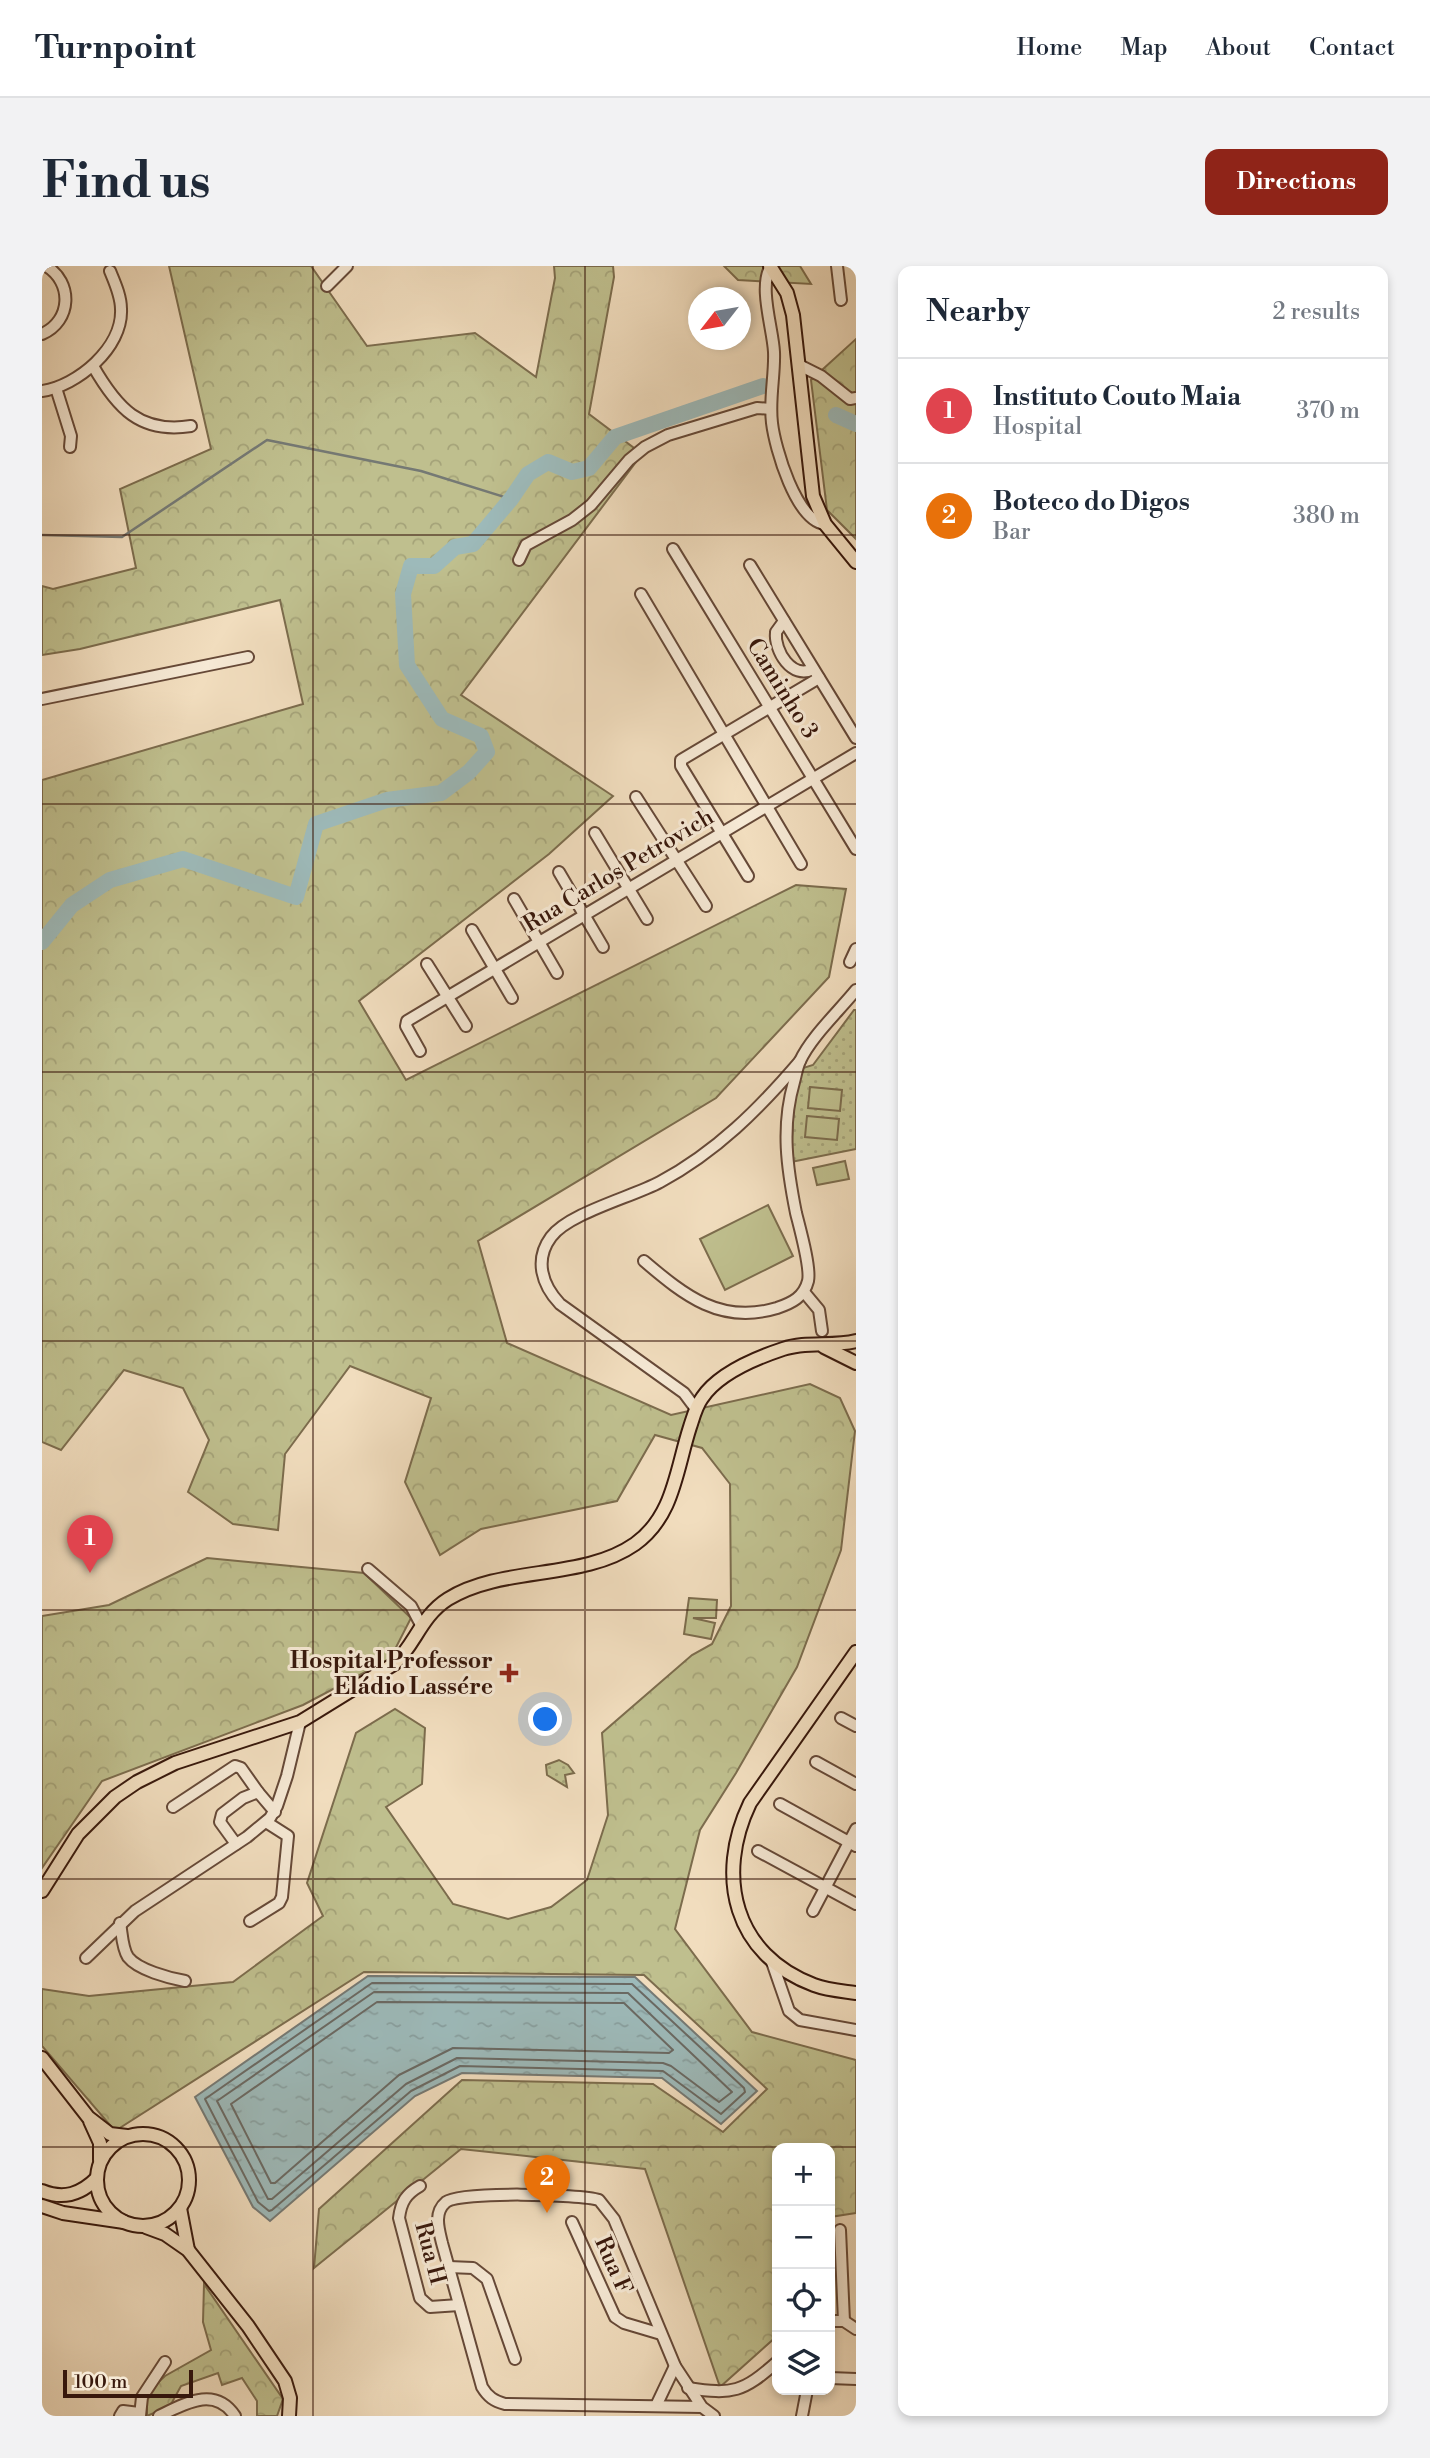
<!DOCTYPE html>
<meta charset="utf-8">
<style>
:root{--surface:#fff;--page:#f2f2f3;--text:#1f2937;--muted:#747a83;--line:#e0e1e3;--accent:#8f2418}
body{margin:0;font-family:"Libre Bodoni",serif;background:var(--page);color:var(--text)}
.controls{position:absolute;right:21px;bottom:21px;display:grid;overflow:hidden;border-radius:14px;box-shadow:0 4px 10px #0003}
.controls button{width:63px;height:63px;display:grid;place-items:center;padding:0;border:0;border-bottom:2px solid var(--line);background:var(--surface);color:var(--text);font:35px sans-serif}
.compass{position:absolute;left:646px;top:21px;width:63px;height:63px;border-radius:50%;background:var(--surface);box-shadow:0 4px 10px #0003;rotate:239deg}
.scale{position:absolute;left:21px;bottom:18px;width:130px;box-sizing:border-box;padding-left:7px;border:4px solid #38180c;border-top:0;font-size:19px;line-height:24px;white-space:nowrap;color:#38180c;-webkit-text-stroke:5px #f6e9d5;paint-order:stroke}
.you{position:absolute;left:504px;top:1454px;width:24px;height:24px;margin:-18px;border:5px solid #fff;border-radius:50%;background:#1a73e8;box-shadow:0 0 0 10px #1a73e833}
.badge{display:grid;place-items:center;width:46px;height:46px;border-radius:50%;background:var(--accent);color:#fff;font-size:23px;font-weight:700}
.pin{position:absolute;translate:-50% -58px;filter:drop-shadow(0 2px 4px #0008)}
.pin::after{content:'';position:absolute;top:37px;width:24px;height:21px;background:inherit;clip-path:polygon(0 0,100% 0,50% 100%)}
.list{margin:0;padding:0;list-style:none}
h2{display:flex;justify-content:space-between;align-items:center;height:91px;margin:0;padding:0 28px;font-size:30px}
h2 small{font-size:23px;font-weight:400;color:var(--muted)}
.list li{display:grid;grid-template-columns:46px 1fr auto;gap:21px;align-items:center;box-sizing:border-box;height:105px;padding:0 28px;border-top:2px solid var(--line)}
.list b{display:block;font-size:26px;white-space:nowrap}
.list p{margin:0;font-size:23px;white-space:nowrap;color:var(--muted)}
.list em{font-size:23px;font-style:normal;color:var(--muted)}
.icon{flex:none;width:38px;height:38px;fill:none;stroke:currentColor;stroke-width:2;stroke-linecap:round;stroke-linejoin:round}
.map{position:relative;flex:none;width:814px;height:2150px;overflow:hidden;border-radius:14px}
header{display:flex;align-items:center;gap:42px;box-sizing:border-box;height:98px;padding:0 35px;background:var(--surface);border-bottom:2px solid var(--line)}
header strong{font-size:33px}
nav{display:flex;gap:38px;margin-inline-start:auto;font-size:24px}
.intro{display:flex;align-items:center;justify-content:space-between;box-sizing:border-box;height:168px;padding:0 42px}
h1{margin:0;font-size:49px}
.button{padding:18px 32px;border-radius:14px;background:var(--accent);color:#fff;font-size:24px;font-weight:700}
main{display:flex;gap:42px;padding:0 42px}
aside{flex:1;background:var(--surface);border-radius:14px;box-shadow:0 4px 10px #0003}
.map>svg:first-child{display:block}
.green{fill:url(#green-dots);stroke:#7c6c4d;stroke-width:2}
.forest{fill:url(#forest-crowns);stroke:#7c6c4d;stroke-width:2}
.pitch{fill:#bfbf8e;stroke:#7c6c4d;stroke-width:2}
.water{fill:url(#water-ripples);stroke:#757974;stroke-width:2}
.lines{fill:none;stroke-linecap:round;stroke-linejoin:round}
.shore{stroke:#6a6963;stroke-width:2}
.stream{stroke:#757974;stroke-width:2.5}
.river{stroke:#9dbaba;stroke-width:16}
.minor-casing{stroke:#664938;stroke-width:14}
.major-casing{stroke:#38180c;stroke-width:16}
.minor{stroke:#f6e9d5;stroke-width:10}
.major{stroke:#f1ddbe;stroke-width:12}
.grid{fill:none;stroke:#38180c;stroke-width:2;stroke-opacity:0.55}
.poi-dot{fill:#8f2418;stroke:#f6e9d5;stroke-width:2.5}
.labels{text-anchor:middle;stroke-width:6;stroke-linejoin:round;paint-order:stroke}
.street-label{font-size:23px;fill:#38180c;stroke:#f6e9d5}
.poi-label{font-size:23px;font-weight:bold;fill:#38180c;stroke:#f6e9d5;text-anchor:end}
</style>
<header>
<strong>Turnpoint</strong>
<nav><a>Home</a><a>Map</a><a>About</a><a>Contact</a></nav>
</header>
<div class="intro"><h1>Find us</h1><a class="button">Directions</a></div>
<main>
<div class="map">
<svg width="814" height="2150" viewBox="0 0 814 2150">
<defs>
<pattern id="green-dots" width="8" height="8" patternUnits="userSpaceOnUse" patternTransform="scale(1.75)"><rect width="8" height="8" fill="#bfbf8e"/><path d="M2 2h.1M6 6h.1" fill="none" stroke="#a5a379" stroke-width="1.8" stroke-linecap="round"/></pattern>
<pattern id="forest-crowns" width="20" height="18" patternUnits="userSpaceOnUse" patternTransform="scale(1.75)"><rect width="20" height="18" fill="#bfbf8e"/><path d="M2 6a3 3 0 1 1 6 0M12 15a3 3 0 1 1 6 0" fill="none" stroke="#a5a379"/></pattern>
<pattern id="water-ripples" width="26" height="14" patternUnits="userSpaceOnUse" patternTransform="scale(1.75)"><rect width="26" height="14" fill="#9dbaba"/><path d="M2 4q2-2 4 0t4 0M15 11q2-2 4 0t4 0" fill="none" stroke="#889f9f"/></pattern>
</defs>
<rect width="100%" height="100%" fill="#f1ddbe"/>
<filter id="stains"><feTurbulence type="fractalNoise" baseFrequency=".00286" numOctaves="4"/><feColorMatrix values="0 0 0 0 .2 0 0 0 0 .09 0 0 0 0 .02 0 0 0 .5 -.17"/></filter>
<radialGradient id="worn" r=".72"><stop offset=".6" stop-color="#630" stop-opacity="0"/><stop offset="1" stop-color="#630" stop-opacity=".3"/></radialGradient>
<!-- green -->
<g class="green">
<path d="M812,744H814V883L749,896L752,832L761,802L771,799Z"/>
<path d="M517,1494L526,1499L532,1507L523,1509L525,1521L505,1509L504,1499Z"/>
</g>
<!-- forest -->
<g class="forest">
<path d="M127,0H269L325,80L433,67L494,111L513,12L512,0H571L572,11L547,148L600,188L419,429L571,530L507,588L317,735L364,814L754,619L804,623L787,711L674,832L436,975L465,1077L629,1149L768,1118L798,1132L813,1165L799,1284L755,1401L694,1507L658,1564L633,1663L710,1766L814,1794V1947L788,1951V1882H735V2070L678,2121L603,1903L419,1883L272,2002L277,1943L420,1814L611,1818L681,1866L725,1823L602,1709L322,1706L73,1865L0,1780V1723L47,1730L191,1716L281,1650L265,1617L314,1467L353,1443L383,1462L380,1518L344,1541L411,1638L466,1653L509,1641L545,1614L566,1549L560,1467L650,1389L670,1378L689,1340L688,1218L660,1182L613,1169L575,1235L439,1263L398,1289L363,1216L389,1132L308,1100L243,1188L236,1264L191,1258L146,1226L167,1174L141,1122L82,1104L19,1184L0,1176V514L261,438L238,334L38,383L0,389V320L11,323L94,302L78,223L169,183Z"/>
<path d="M682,0H758L769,18L696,14Z"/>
<path d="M814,73V273L785,244L769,114Z"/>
<path d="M165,1292L322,1307L369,1352L348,1393L261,1439L60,1515L0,1602V1350L67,1339Z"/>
<path d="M162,2018L241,2133L235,2150H215V2135L200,2112L180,2119L176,2107L139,2120L128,2140L105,2150V2127L123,2110L169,2084L161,2056Z"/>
</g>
<!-- pitch -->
<g class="pitch">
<path d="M768,821L800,824L798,845L766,842Z"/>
<path d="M765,850L797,853L795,874L763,871Z"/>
<path d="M803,895L807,913L775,919L771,902Z"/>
<path d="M726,939L751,990L683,1024L658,973Z"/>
<path d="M647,1332L675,1334L674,1352H651L673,1357L669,1373L642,1368Z"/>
</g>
<!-- water -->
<path class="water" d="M326,1710L593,1711L715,1825L679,1858L620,1812L420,1807L373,1830L228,1955L211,1941L153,1831Z"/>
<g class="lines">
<!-- shore -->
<g class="shore">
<path d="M330,1717L590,1718L702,1822L703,1826L679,1848L621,1805L418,1800L369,1825L230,1944L227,1945L216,1936L163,1833Z"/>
<path d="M332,1726L586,1727L690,1826L677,1836L629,1800L621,1797L415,1792L364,1818L230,1933H226L175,1835Z"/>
<path d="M335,1736L582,1737L631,1784L627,1787L411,1782L357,1809L233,1917H229L189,1838Z"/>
</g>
<!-- stream -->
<path class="stream" d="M0,269L80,271L225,174L379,205L469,233"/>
<!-- river -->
<g class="river">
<path d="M794,149L814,158"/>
<path d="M0,676L30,639L68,614L141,593L254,631L274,558L345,534L399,527L427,506L445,486L439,470L400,453L365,399L361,328L369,300H392L413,281L431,278L469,233L486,208L506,196L530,206L547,202L573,171L721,120"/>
</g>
<defs>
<g id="minor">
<path d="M729,0C716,20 731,63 732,86C733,109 727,133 730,157C733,182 754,255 783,258"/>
<path d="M795,0L799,34"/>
<path d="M285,20L305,0"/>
<path d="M0,68C30,55 31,16 4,0"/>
<path d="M757,99L779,110L808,133L814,132"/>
<path d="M51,100C75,142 98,168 149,160"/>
<path d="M14,122L29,170L28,181"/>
<path d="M0,125C35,120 81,82 79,43C79,30 73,17 68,5"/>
<path d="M631,283L814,583"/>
<path d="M477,294L484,279L530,254L549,239L587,194L603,181L626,169L715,142L729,143"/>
<path d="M708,299L814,472"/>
<path d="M599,328L759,598"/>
<path d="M742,355L734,366C732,385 750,414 771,403"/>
<path d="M0,433L206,391"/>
<path d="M594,531L664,640"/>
<path d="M553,567L605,653"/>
<path d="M517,606L561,681"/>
<path d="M706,610L639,500V494L777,412"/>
<path d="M472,633L515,707"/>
<path d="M430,664L470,732"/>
<path d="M808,696L814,683"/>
<path d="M385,698L424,760"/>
<path d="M378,785L364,760L365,755L814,487"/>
<path d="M602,995C643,1030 679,1059 735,1042C750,1037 762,1031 766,1015C769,1002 758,963 754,947C745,902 739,861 752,816C754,809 755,801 758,795C769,771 797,745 814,724"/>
<path d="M762,1026L777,1044L780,1065"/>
<path d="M654,1143L642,1127L518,1038C500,1019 492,994 509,971C527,947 590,931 618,916C674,886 717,843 758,795"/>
<path d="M326,1303L369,1340L379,1359"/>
<path d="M799,1452L814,1460"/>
<path d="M774,1496L814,1518"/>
<path d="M738,1538L814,1580"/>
<path d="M131,1541L193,1500L199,1502L216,1526"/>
<path d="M194,1578L178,1556L180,1548L201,1532L216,1526L233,1546"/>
<path d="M716,1585L814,1638"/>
<path d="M771,1645L814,1563"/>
<path d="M208,1655L237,1637L240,1631L246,1570L224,1556"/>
<path d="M78,1657C80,1667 80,1682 86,1691C96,1704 127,1712 143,1715"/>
<path d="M44,1692L93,1645L205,1571L228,1552L235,1540L245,1510L258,1456"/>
<path d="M730,1696L747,1745L758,1754L814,1764"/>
<path d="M378,1920C364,1928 359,1936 357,1952L378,2032L388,2041L417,2039"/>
<path d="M530,1956L573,2051L582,2057L619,2068"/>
<path d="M798,1964L802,2055"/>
<path d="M407,2001L431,2002L445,2013L473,2093"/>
<path d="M788,2055H802L814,2063"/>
<path d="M788,2112L814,2113"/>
<path d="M646,2122C691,2129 701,2126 735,2096"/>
<path d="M614,2140L633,2100"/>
<path d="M660,2141L463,2138C452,2135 446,2131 440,2121L400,1977C397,1964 391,1947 404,1936C418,1925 538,1928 557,1934L572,1953L633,2100L660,2141L672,2150"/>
<path d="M78,2150L81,2145L97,2147"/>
<path d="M98,2150L100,2131L123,2096"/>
<path d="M117,2150C144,2137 173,2120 193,2150"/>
<path d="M760,2150L765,2124"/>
</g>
<g id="major">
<path d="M728,0L745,27L751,49L771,230L783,258L814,296"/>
<path d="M782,1081L814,1097"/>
<path d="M814,1386L708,1537C673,1610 692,1689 772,1719C785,1724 800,1725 814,1727"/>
<path d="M0,1625L36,1568L73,1531L95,1516L133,1497L258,1456L352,1398C373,1379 379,1350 406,1333C461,1299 540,1315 593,1278C632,1250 634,1204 648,1161C651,1152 654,1140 660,1132C676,1108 714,1092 741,1083C764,1075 790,1081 814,1075"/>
<path d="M0,1792L46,1851L68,1868L85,1870"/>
<path d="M48,1855L58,1877V1894"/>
<circle cx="101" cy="1914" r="46"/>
<path d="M0,1925C22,1934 39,1928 55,1912"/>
<path d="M0,1940L21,1947L82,1956"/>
<path d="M138,1942L146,1984"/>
<path d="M104,1961L123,1968L146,1984L206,2060L243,2115L248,2132L247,2150"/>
</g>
</defs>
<!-- minor casing -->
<use href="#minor" class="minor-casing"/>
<!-- major casing -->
<use href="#major" class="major-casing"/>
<!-- minor -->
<use href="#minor" class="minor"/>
<!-- major -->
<use href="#major" class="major"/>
</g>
<!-- grid -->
<path class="grid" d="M271,0V2150M543,0V2150M0,269H814M0,538H814M0,806H814M0,1075H814M0,1344H814M0,1613H814M0,1881H814"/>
<!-- markers -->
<path class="poi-dot" d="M463.5 1396.5h7v7h7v7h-7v7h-7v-7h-7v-7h7z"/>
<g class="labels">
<!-- street labels -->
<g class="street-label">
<text transform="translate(741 422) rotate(58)" y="8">Caminho 3</text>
<text transform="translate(576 604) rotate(-31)" y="8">Rua Carlos Petrovich</text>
<text transform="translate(389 1987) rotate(75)" y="8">Rua H</text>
<text transform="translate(572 1999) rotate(66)" y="8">Rua F</text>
</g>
<!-- poi labels -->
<g class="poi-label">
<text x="451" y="1402">Hospital Professor<tspan x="451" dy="26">Eládio Lassére</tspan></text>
</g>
</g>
<rect width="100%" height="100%" filter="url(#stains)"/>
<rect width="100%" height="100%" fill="url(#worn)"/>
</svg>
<div class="controls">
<button>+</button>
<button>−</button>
<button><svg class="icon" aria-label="locate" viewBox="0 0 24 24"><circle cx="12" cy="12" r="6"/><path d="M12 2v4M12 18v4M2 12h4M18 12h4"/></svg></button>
<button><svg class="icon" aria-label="layers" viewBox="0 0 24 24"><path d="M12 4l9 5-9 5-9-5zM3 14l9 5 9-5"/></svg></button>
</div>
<svg class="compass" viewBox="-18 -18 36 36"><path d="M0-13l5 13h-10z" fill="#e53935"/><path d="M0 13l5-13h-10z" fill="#747a83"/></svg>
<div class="scale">100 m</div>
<div class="you"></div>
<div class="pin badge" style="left:48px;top:1307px;background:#e0444e">1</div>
<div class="pin badge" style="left:505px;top:1947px;background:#e8710a">2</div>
</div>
<aside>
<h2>Nearby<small>2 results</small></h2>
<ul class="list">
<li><span class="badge" style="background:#e0444e">1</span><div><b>Instituto Couto Maia</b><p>Hospital</p></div><em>370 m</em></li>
<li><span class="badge" style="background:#e8710a">2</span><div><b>Boteco do Digos</b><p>Bar</p></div><em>380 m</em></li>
</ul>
</aside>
</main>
